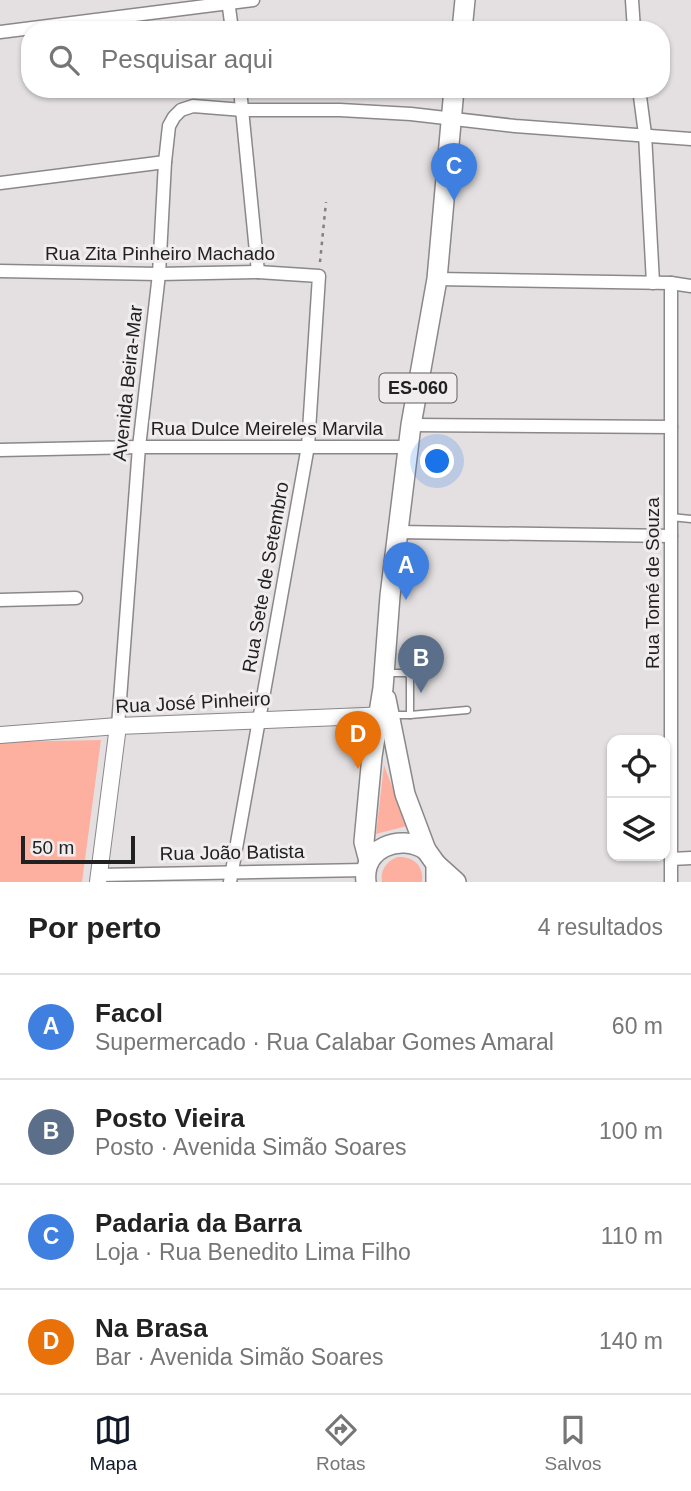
<!DOCTYPE html>
<html lang="pt">
<meta charset="utf-8">
<style>
:root{--surface:#fff;--page:#f2f2f2;--text:#222;--muted:#767676;--line:#e0e0e0;--accent:#111827}
body{margin:0;font-family:Arial,sans-serif;background:var(--page);color:var(--text)}
.controls{position:absolute;right:21px;bottom:21px;display:grid;overflow:hidden;border-radius:14px;box-shadow:0 2px 5px #0004}
.controls button{width:63px;height:63px;display:grid;place-items:center;padding:0;border:0;border-bottom:2px solid var(--line);background:var(--surface);color:var(--text);font:35px sans-serif}
.scale{position:absolute;left:21px;bottom:18px;width:114px;box-sizing:border-box;padding-left:7px;border:4px solid #222121;border-top:0;font-size:19px;line-height:24px;white-space:nowrap;color:#222121;-webkit-text-stroke:5px #f1edef;paint-order:stroke}
.you{position:absolute;left:438px;top:462px;width:24px;height:24px;margin:-18px;border:5px solid #fff;border-radius:50%;background:#1a73e8;box-shadow:0 0 0 10px #1a73e833}
.badge{display:grid;place-items:center;width:46px;height:46px;border-radius:50%;background:var(--accent);color:#fff;font-size:23px;font-weight:700}
.pin{position:absolute;translate:-50% -58px;filter:drop-shadow(0 2px 4px #0008)}
.pin::after{content:'';position:absolute;top:37px;width:24px;height:21px;background:inherit;clip-path:polygon(0 0,100% 0,50% 100%)}
.list{margin:0;padding:0;list-style:none}
h2{display:flex;justify-content:space-between;align-items:center;height:91px;margin:0;padding:0 28px;font-size:30px}
h2 small{font-size:23px;font-weight:400;color:var(--muted)}
.list li{display:grid;grid-template-columns:46px 1fr auto;gap:21px;align-items:center;box-sizing:border-box;height:105px;padding:0 28px;border-top:2px solid var(--line)}
.list b{display:block;font-size:26px;white-space:nowrap}
.list p{margin:0;font-size:23px;white-space:nowrap;color:var(--muted)}
.list em{font-size:23px;font-style:normal;color:var(--muted)}
.icon{flex:none;width:38px;height:38px;fill:none;stroke:currentColor;stroke-width:2;stroke-linecap:round;stroke-linejoin:round}
.map{position:relative;flex:none;width:691px;height:882px;overflow:hidden}
.search{position:absolute;background:var(--surface);box-shadow:0 2px 5px #0004;left:21px;right:21px;top:21px;height:77px;display:flex;align-items:center;gap:18px;box-sizing:border-box;padding:0 24px;border-radius:28px;color:var(--muted);font-size:26px}
.sheet{height:511px;background:var(--surface)}
nav{display:flex;justify-content:space-around;align-items:center;box-sizing:border-box;height:98px;border-top:2px solid var(--line);background:var(--surface);font-size:19px;color:var(--muted)}
nav a{display:grid;justify-items:center;gap:4px}
nav .on{color:var(--accent)}
.map>svg:first-child{display:block}
.green{fill:#feb0a0}
.lines{fill:none;stroke-linecap:round;stroke-linejoin:round}
.service-casing{stroke:#8b8889;stroke-width:9}
.minor-casing{stroke:#8b8889;stroke-width:15}
.tertiary-casing{stroke:#8b8889;stroke-width:18}
.primary-casing{stroke:#8b8889;stroke-width:22}
.path{stroke:#817f80;stroke-width:2.5;stroke-dasharray:3.5 5;stroke-linecap:butt}
.service{stroke:#fff;stroke-width:6}
.minor{stroke:#fff;stroke-width:12}
.tertiary{stroke:#fff;stroke-width:16}
.primary{stroke:#fff;stroke-width:19}
.labels{text-anchor:middle;stroke-width:6;stroke-linejoin:round;paint-order:stroke}
.shield{fill:#f1edef;stroke:#605e5f;stroke-width:2}
.shield-label{font-size:18px;font-weight:bold;fill:#222121}
.street-label{font-size:19px;fill:#222121;stroke:#f1edef}
</style>
<div class="map">
<svg width="691" height="882" viewBox="0 0 691 882">
<rect width="100%" height="100%" fill="#e4e0e2"/>
<!-- green -->
<g class="green">
<path d="M101,740L82,882H0V742Z"/>
<path d="M384,765L407,826L376,834Z"/>
<path d="M397,857C414,856 424,866 422,882H382C380,870 386,862 397,857Z"/>
</g>
<g class="lines">
<defs>
<g id="service">
<path d="M671,517L691,519"/>
<path d="M385,673H408L410,677V715H391"/>
<path d="M410,715L467,710"/>
</g>
<g id="minor">
<path d="M228,0L232,30"/>
<path d="M632,0L634,30"/>
<path d="M0,32L253,0"/>
<path d="M240,89L258,272"/>
<path d="M639,89L645,134L653,283"/>
<path d="M0,183L165,162"/>
<path d="M0,271L159,274L258,272L319,276L308,446L230,882"/>
<path d="M437,279L671,283L691,286"/>
<path d="M671,283V882"/>
<path d="M411,425L671,427"/>
<path d="M0,450L139,447H409"/>
<path d="M397,532L671,536"/>
<path d="M0,600L76,598"/>
<path d="M118,726L139,447L159,274L165,162L169,126L174,117L181,110L193,106L243,110H340L411,114L515,126L691,139"/>
<path d="M671,859L691,858"/>
<path d="M99,875L366,870"/>
</g>
<g id="tertiary">
<path d="M0,735L118,726L389,715"/>
<path d="M98,882L118,726"/>
</g>
<g id="primary">
<path d="M462,30L465,0"/>
<path d="M386,699L405,794L426,850L436,864V882"/>
<path d="M369,861L364,842L372,756L383,688L390,596L411,425L437,279L454,89"/>
<path d="M436,864L456,882"/>
<path d="M366,882C362,848 400,833 426,850"/>
</g>
</defs>
<!-- service casing -->
<use href="#service" class="service-casing"/>
<!-- minor casing -->
<use href="#minor" class="minor-casing"/>
<!-- tertiary casing -->
<use href="#tertiary" class="tertiary-casing"/>
<!-- primary casing -->
<use href="#primary" class="primary-casing"/>
<!-- path -->
<path class="path" d="M320,262L326,202"/>
<!-- service -->
<use href="#service" class="service"/>
<!-- minor -->
<use href="#minor" class="minor"/>
<!-- tertiary -->
<use href="#tertiary" class="tertiary"/>
<!-- primary -->
<use href="#primary" class="primary"/>
</g>
<g class="labels">
<!-- shield labels -->
<rect class="shield" x="379.5" y="373.5" width="77" height="29" rx="5"/>
<g class="shield-label">
<text x="418" y="394">ES-060</text>
</g>
<!-- street labels -->
<g class="street-label">
<text x="160" y="260">Rua Zita Pinheiro Machado</text>
<text transform="translate(127 383) rotate(-84)" y="7">Avenida Beira-Mar</text>
<text x="267" y="435">Rua Dulce Meireles Marvila</text>
<text transform="translate(265 577) rotate(-80)" y="7">Rua Sete de Setembro</text>
<text transform="translate(652 583) rotate(-90)" y="7">Rua Tomé de Souza</text>
<text transform="translate(193 702) rotate(-3)" y="7">Rua José Pinheiro</text>
<text transform="translate(232 852) rotate(-1)" y="7">Rua João Batista</text>
</g>
</g>
</svg>
<div class="controls">
<button><svg class="icon" aria-label="locate" viewBox="0 0 24 24"><circle cx="12" cy="12" r="6"/><path d="M12 2v4M12 18v4M2 12h4M18 12h4"/></svg></button>
<button><svg class="icon" aria-label="layers" viewBox="0 0 24 24"><path d="M12 4l9 5-9 5-9-5zM3 14l9 5 9-5"/></svg></button>
</div>
<div class="scale">50 m</div>
<div class="you"></div>
<div class="pin badge" style="left:406px;top:600px;background:#3f7fe0">A</div>
<div class="pin badge" style="left:421px;top:693px;background:#5c6f8a">B</div>
<div class="pin badge" style="left:454px;top:201px;background:#3f7fe0">C</div>
<div class="pin badge" style="left:358px;top:769px;background:#e8710a">D</div>
<div class="search"><svg class="icon" aria-label="search" viewBox="0 0 24 24"><circle cx="10" cy="10" r="6"/><path d="M15 15l6 6"/></svg>Pesquisar aqui</div>
</div>
<section class="sheet">
<h2>Por perto<small>4 resultados</small></h2>
<ul class="list">
<li><span class="badge" style="background:#3f7fe0">A</span><div><b>Facol</b><p>Supermercado · Rua Calabar Gomes Amaral</p></div><em>60 m</em></li>
<li><span class="badge" style="background:#5c6f8a">B</span><div><b>Posto Vieira</b><p>Posto · Avenida Simão Soares</p></div><em>100 m</em></li>
<li><span class="badge" style="background:#3f7fe0">C</span><div><b>Padaria da Barra</b><p>Loja · Rua Benedito Lima Filho</p></div><em>110 m</em></li>
<li><span class="badge" style="background:#e8710a">D</span><div><b>Na Brasa</b><p>Bar · Avenida Simão Soares</p></div><em>140 m</em></li>
</ul>
</section>
<nav>
<a class="on"><svg class="icon" aria-label="map" viewBox="0 0 24 24"><path d="M3 6l6-2 6 2 6-2v14l-6 2-6-2-6 2zM9 4v14M15 6v14"/></svg>Mapa</a>
<a><svg class="icon" aria-label="directions" viewBox="0 0 24 24"><path d="M12 3l9 9-9 9-9-9zM9 14v-3h6M13 9l2 2-2 2"/></svg>Rotas</a>
<a><svg class="icon" aria-label="saved" viewBox="0 0 24 24"><path d="M7 4h10v16l-5-4-5 4z"/></svg>Salvos</a>
</nav>
